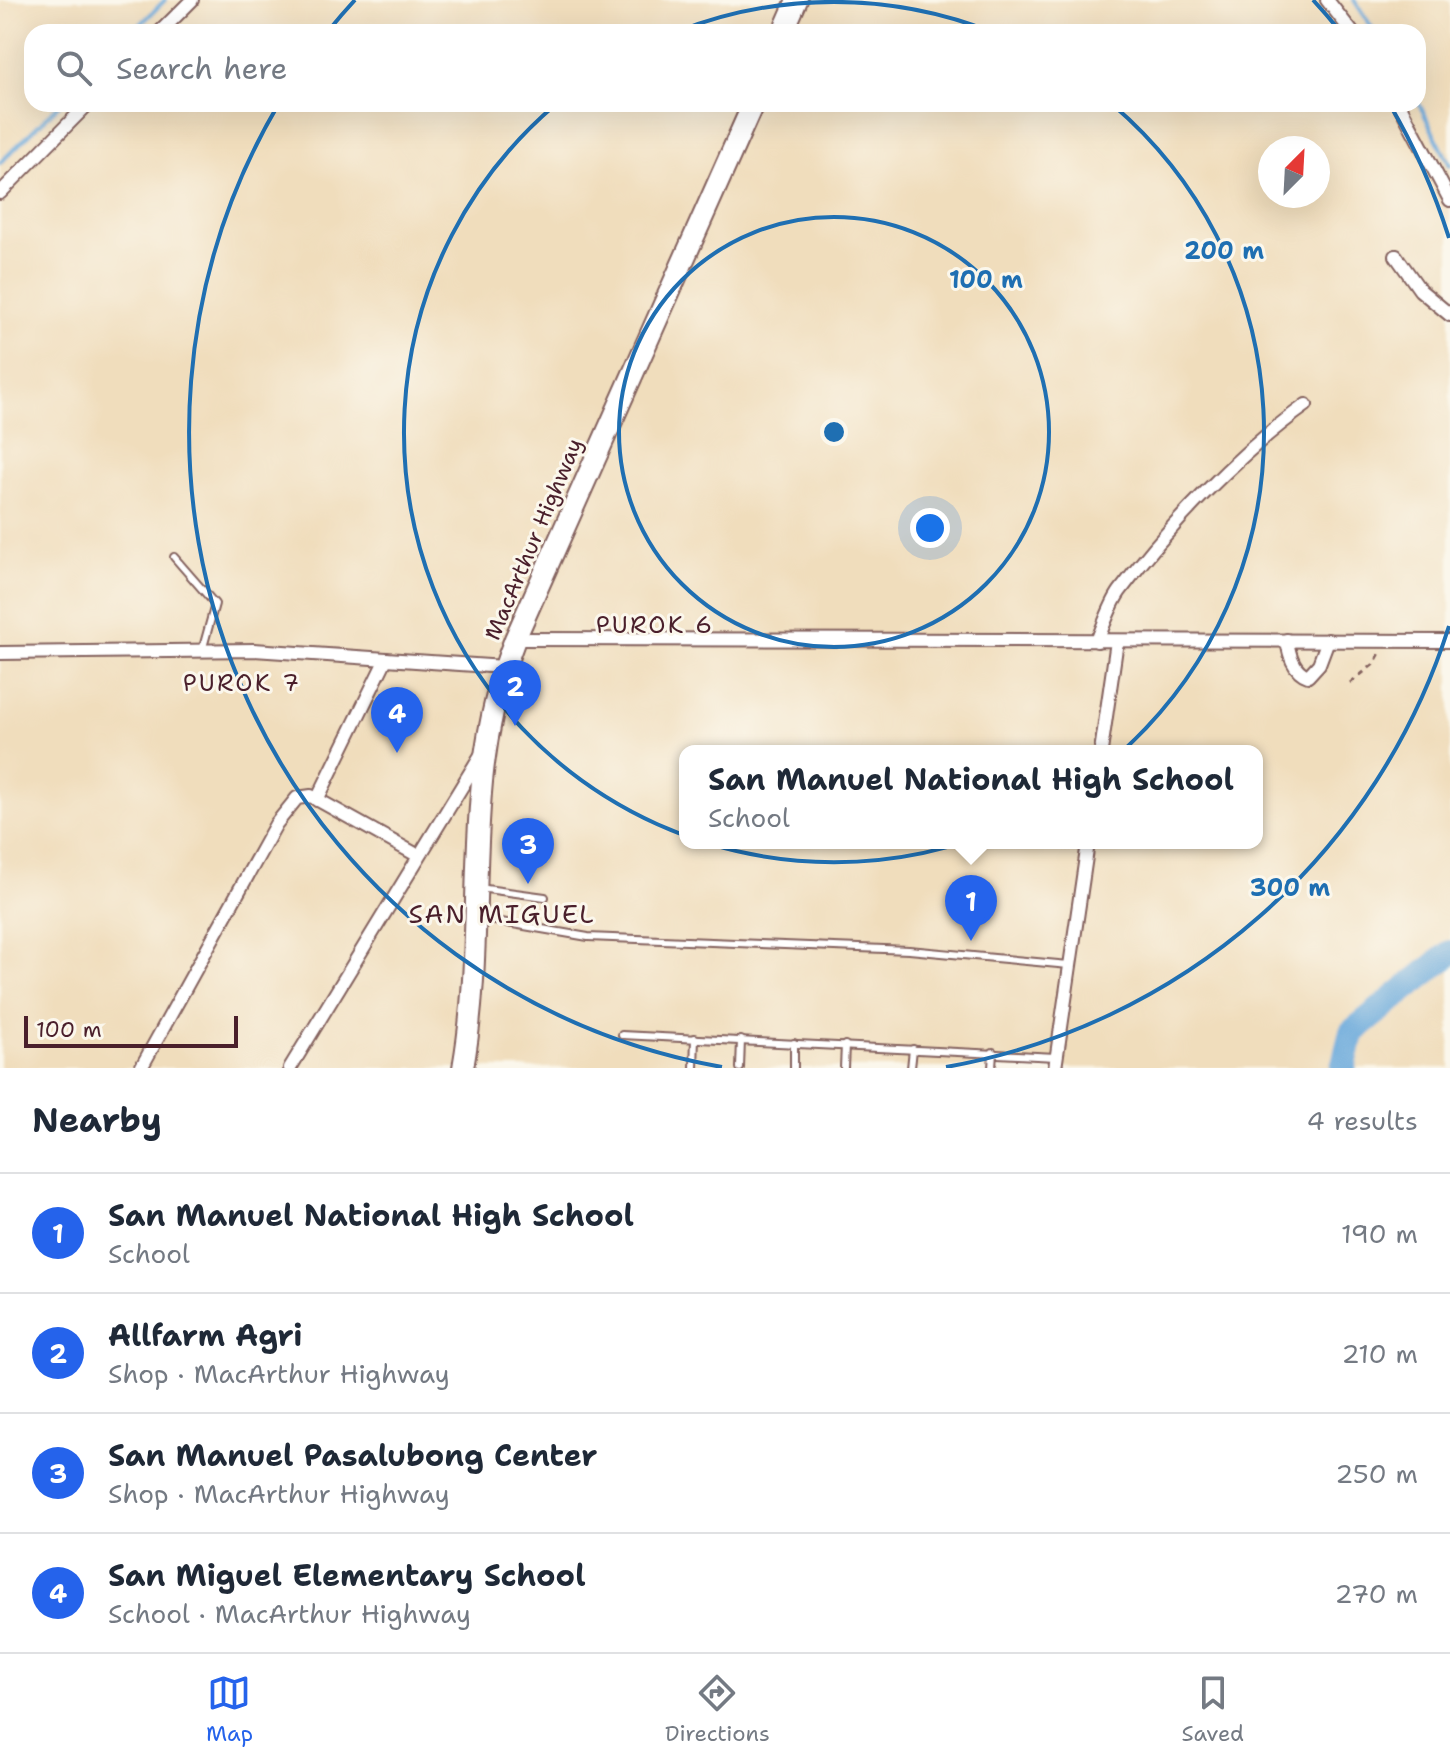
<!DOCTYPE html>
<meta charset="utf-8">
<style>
:root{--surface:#fff;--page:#f2f2f3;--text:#1f2937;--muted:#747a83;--line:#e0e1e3;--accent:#2563eb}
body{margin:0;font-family:"Shantell Sans",sans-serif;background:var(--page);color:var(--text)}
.compass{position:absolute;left:1258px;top:136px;width:72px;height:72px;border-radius:50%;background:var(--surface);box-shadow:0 8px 32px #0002;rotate:24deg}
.scale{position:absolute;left:24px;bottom:20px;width:214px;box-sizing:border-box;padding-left:8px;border:4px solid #4a1f2b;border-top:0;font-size:22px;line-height:28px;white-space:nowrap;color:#4a1f2b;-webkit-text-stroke:6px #fbf7ec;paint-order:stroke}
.you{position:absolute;left:930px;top:528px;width:28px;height:28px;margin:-20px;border:6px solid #fff;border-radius:50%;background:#1a73e8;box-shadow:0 0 0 12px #1a73e833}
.badge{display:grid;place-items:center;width:52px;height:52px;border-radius:50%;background:var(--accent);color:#fff;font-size:26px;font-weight:700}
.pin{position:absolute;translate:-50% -66px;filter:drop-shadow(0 2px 4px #0008)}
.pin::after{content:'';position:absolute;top:42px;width:28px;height:24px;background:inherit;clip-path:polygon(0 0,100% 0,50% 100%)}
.popup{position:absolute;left:679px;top:745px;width:584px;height:104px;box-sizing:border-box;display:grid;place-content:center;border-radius:16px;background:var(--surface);filter:drop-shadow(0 2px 6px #0005);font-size:26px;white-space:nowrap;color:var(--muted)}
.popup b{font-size:30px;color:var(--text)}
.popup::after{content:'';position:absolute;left:50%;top:100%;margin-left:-16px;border:16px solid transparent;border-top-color:var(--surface)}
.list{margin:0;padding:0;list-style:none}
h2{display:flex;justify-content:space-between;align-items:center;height:104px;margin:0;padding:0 32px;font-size:34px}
h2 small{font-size:26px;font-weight:400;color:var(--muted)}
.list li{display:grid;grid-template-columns:52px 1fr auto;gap:24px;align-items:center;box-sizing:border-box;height:120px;padding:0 32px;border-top:2px solid var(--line)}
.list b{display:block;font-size:30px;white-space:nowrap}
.list p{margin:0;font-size:26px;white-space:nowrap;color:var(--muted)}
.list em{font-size:26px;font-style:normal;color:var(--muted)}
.icon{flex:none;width:44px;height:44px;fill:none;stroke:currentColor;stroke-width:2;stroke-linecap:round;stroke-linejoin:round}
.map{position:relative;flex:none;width:1450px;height:1068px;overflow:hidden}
.search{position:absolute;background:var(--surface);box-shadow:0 8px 32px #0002;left:24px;right:24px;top:24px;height:88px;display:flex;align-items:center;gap:20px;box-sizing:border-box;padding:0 28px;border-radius:24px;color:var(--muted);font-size:30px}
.sheet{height:584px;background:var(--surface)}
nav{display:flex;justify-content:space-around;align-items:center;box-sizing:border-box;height:112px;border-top:2px solid var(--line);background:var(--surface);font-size:22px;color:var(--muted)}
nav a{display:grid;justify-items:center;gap:4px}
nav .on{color:var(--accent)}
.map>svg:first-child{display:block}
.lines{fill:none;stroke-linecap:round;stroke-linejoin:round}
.stream{stroke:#67a8db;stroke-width:4}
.river{stroke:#67a8db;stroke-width:26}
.service-casing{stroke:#84625e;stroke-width:10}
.minor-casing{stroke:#84625e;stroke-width:16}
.trunk-casing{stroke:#84625e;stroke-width:24}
.path{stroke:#84625e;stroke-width:3;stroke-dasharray:6 6;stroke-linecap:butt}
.service{stroke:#fff;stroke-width:6}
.minor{stroke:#fff;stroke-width:12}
.trunk{stroke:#fff;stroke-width:20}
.ring{fill:none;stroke:#1f6fb2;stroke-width:4}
.labels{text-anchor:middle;stroke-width:6;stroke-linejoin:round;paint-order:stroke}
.street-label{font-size:22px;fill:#4a1f2b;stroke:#fbf7ec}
.neighbourhood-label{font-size:24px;letter-spacing:2px;fill:#4a1f2b;stroke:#fbf7ec}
.quarter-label{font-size:26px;letter-spacing:2px;fill:#4a1f2b;stroke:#fbf7ec}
.centre{fill:#1f6fb2;stroke:#fbf7ec;stroke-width:4}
.ring-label{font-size:24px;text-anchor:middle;font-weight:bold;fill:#1f6fb2;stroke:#fbf7ec;stroke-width:6;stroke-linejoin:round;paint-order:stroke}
</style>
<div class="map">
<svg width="1450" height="1068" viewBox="0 0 1450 1068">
<rect width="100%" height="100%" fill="#fbf7ec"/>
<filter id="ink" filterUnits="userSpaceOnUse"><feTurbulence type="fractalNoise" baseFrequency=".0125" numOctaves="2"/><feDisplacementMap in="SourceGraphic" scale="16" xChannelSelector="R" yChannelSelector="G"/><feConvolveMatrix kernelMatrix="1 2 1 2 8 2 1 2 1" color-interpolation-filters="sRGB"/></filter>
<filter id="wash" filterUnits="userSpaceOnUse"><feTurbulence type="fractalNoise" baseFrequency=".006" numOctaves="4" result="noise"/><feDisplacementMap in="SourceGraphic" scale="32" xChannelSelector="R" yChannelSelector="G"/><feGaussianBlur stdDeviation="1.8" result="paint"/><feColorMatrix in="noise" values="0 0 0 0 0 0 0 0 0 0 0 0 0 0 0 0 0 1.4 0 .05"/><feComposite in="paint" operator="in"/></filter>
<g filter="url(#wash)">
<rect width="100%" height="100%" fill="#f0ddbc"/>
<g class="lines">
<!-- stream -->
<g class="stream">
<path d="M1354,0L1375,32"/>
<path d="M133,32L165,0"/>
<path d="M1418,102L1450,165"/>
<path d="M0,163L60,104"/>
</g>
<!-- river -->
<path class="river" d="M1343,1068L1352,1032L1450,953"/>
</g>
</g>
<g filter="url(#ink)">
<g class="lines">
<defs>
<g id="service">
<path d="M174,557L215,604L202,651"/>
<path d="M479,888L545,897"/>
<path d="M478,918L588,937L909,950L1069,965"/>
<path d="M622,1035L1056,1057"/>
<path d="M694,1068L695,1038"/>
<path d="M740,1068L741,1040"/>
<path d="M794,1068V1043"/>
<path d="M844,1068L845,1045"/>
<path d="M911,1068L913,1049"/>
<path d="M992,1068L993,1052"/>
</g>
<g id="minor">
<path d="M1327,0L1352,32"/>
<path d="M160,32L192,0"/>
<path d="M1399,104L1450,200"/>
<path d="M0,193L88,104"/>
<path d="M1396,256L1420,290L1450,315"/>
<path d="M515,639L1450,641"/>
<path d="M1287,640C1289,654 1293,671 1308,676L1319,664L1328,640"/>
<path d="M1097,641C1104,625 1110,605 1120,591C1168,526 1241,451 1306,405"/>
<path d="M0,653L254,650L504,667"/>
<path d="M1101,751L1117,641"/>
<path d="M317,800L386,659"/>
<path d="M141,1068L276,824L297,798L311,796L417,855"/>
<path d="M290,1068L481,755"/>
<path d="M1055,1068L1088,843"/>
</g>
<g id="trunk">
<path d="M783,32L797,0"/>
<path d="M463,1068C489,921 458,783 515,639L753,104"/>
</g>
</defs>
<!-- service casing -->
<use href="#service" class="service-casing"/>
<!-- minor casing -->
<use href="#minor" class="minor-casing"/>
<!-- trunk casing -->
<use href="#trunk" class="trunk-casing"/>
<!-- path -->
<path class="path" d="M1350,683L1374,664L1380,653"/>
<!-- service -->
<use href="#service" class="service"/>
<!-- minor -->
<use href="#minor" class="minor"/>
<!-- trunk -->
<use href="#trunk" class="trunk"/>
</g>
</g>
<!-- distance rings -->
<g class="ring">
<circle cx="834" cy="432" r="215"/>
<path d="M676 32A430 430 0 0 1 992 32M1113 105A430 430 0 1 1 555 105"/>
<path d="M1449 626A645 645 0 0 1 946 1067M722 1067A645 645 0 0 1 278 105M329 30A645 645 0 0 1 355 0M1313 0A645 645 0 0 1 1339 30M1390 105A645 645 0 0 1 1449 238"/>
</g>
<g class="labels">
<!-- street labels -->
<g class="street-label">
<text transform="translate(533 539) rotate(-67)" y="8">MacArthur Highway</text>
</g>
<!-- neighbourhood labels -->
<g class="neighbourhood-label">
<text x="655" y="633">PUROK 6</text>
<text x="242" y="691">PUROK 7</text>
</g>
<!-- quarter labels -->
<g class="quarter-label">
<text x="502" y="923">SAN MIGUEL</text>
</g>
</g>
<circle cx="834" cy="432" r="12" class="centre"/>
<g class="ring-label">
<text x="1224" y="259">200 m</text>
<text x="986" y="288">100 m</text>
<text x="1290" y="896">300 m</text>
</g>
</svg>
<svg class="compass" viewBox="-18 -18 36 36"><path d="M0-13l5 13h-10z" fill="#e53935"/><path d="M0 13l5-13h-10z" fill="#747a83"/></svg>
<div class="scale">100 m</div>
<div class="you"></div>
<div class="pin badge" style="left:971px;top:941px">1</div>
<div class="popup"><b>San Manuel National High School</b>School</div>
<div class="pin badge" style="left:515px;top:726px">2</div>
<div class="pin badge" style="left:528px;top:884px">3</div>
<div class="pin badge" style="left:397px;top:753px">4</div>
<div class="search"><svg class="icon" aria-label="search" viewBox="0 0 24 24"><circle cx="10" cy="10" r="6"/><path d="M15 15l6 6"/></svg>Search here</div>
</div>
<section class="sheet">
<h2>Nearby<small>4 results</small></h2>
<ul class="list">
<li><span class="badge">1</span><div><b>San Manuel National High School</b><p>School</p></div><em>190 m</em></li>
<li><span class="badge">2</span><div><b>Allfarm Agri</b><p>Shop · MacArthur Highway</p></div><em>210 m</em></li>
<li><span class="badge">3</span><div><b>San Manuel Pasalubong Center</b><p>Shop · MacArthur Highway</p></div><em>250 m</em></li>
<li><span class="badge">4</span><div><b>San Miguel Elementary School</b><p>School · MacArthur Highway</p></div><em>270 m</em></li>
</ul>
</section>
<nav>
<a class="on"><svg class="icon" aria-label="map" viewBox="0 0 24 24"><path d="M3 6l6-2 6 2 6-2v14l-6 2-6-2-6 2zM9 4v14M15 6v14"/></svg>Map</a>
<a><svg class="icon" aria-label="directions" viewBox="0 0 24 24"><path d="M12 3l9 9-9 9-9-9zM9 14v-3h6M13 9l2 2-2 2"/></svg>Directions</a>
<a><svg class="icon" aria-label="saved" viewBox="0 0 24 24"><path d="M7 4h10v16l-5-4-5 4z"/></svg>Saved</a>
</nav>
